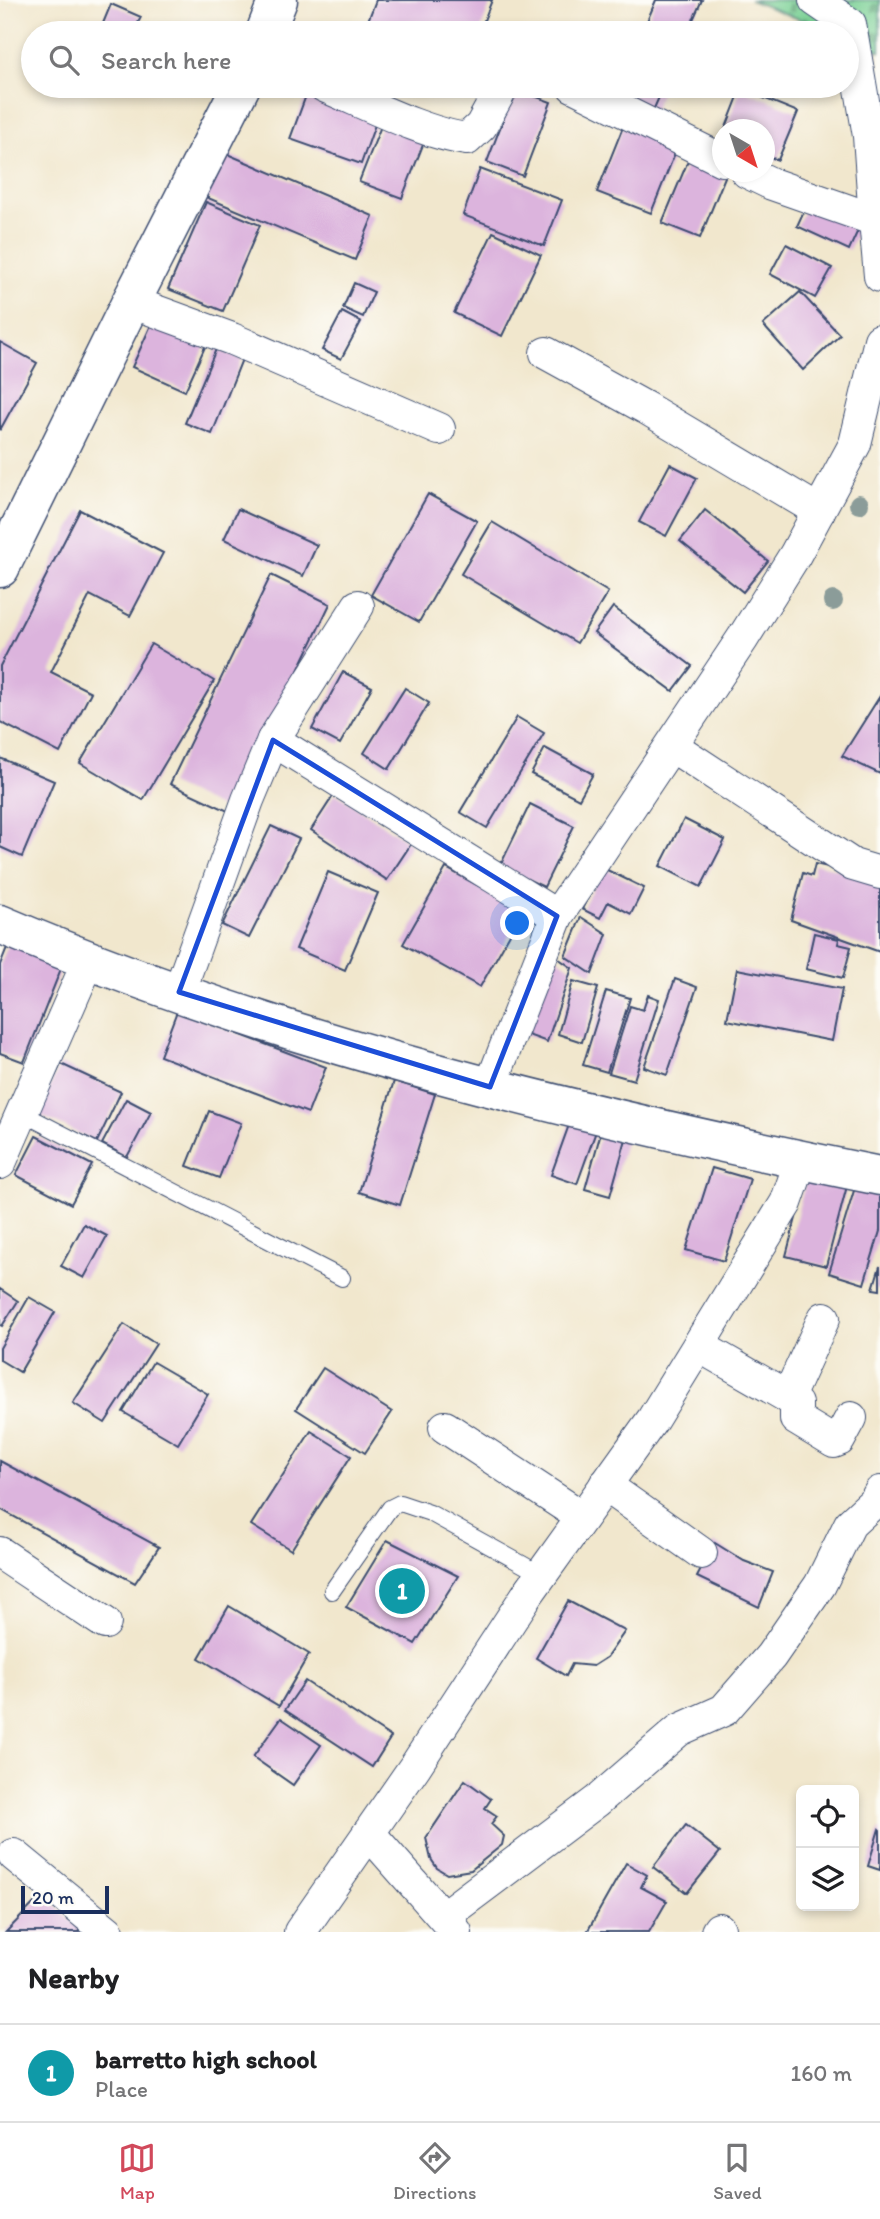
<!DOCTYPE html>
<style>
:root{--surface:#fff;--page:#f2f2f2;--text:#202124;--muted:#757577;--line:#e0e0e0;--accent:#d1495b}
body{margin:0;font-family:Itim,sans-serif;background:var(--page);color:var(--text)}
.controls{position:absolute;right:21px;bottom:21px;display:grid;overflow:hidden;border-radius:10px;box-shadow:0 4px 10px #0003}
.controls button{width:63px;height:63px;display:grid;place-items:center;padding:0;border:0;border-bottom:2px solid var(--line);background:var(--surface);color:var(--text);font:35px sans-serif}
.compass{position:absolute;left:712px;top:119px;width:63px;height:63px;border-radius:50%;background:var(--surface);box-shadow:0 4px 10px #0003;rotate:141deg}
.scale{position:absolute;left:21px;bottom:18px;width:88px;box-sizing:border-box;padding-left:7px;border:4px solid #1b2f5e;border-top:0;font-size:19px;line-height:24px;white-space:nowrap;color:#1b2f5e;-webkit-text-stroke:5px #fdfcf7;paint-order:stroke}
.you{position:absolute;left:518px;top:924px;width:24px;height:24px;margin:-18px;border:5px solid #fff;border-radius:50%;background:#1a73e8;box-shadow:0 0 0 10px #1a73e833}
.badge{display:grid;place-items:center;width:46px;height:46px;border-radius:50%;background:var(--accent);color:#fff;font-size:23px;font-weight:700}
.pin{position:absolute;translate:-50% -50%;border:4px solid #fff;box-shadow:0 2px 7px #0006}
.list{margin:0;padding:0;list-style:none}
h2{display:flex;justify-content:space-between;align-items:center;height:91px;margin:0;padding:0 28px;font-size:30px}
h2 small{font-size:23px;font-weight:400;color:var(--muted)}
.list li{display:grid;grid-template-columns:46px 1fr auto;gap:21px;align-items:center;box-sizing:border-box;height:98px;padding:0 28px;border-top:2px solid var(--line)}
.list b{display:block;font-size:26px;white-space:nowrap}
.list p{margin:0;font-size:23px;white-space:nowrap;color:var(--muted)}
.list em{font-size:23px;font-style:normal;color:var(--muted)}
.icon{flex:none;width:38px;height:38px;fill:none;stroke:currentColor;stroke-width:2;stroke-linecap:round;stroke-linejoin:round}
.map{position:relative;flex:none;width:880px;height:1932px;overflow:hidden}
.search{position:absolute;background:var(--surface);box-shadow:0 4px 10px #0003;left:21px;right:21px;top:21px;height:77px;display:flex;align-items:center;gap:18px;box-sizing:border-box;padding:0 24px;border-radius:38px;color:var(--muted);font-size:26px}
.sheet{height:189px;background:var(--surface)}
nav{display:flex;justify-content:space-around;align-items:center;box-sizing:border-box;height:98px;border-top:2px solid var(--line);background:var(--surface);font-size:19px;color:var(--muted)}
nav a{display:grid;justify-items:center;gap:4px}
nav .on{color:var(--accent)}
.map>svg:first-child{display:block}
.cemetery{fill:url(#cemetery-stones);stroke:#4a8079;stroke-width:2}
.building{fill:#dcb4dd}
.lines{fill:none;stroke-linecap:round;stroke-linejoin:round}
.service-casing{stroke:#3b4b6f;stroke-width:18}
.minor-casing{stroke:#3b4b6f;stroke-width:34}
.tertiary-casing{stroke:#3b4b6f;stroke-width:41}
.service{stroke:#fff;stroke-width:16}
.minor{stroke:#fff;stroke-width:32}
.tertiary{stroke:#fff;stroke-width:38}
.tree{fill:#8b9c99}
.marked{fill:none;stroke:#1d4ed8;stroke-width:5;stroke-linejoin:round}
</style>
<div class="map">
<svg width="880" height="1932" viewBox="0 0 880 1932">
<defs>
<pattern id="cemetery-stones" width="16" height="16" patternUnits="userSpaceOnUse" patternTransform="scale(1.75)"><rect width="16" height="16" fill="#79d094"/><path d="M2 7V4a2 2 0 0 1 4 0v3zM10 15v-3a2 2 0 0 1 4 0v3z" fill="#62a97c"/></pattern>
</defs>
<rect width="100%" height="100%" fill="#fdfcf7"/>
<filter id="ink" filterUnits="userSpaceOnUse"><feTurbulence type="fractalNoise" baseFrequency=".0143" numOctaves="2"/><feDisplacementMap in="SourceGraphic" scale="14" xChannelSelector="R" yChannelSelector="G"/><feConvolveMatrix kernelMatrix="1 2 1 2 8 2 1 2 1" color-interpolation-filters="sRGB"/></filter>
<filter id="wash" filterUnits="userSpaceOnUse"><feTurbulence type="fractalNoise" baseFrequency=".00686" numOctaves="4" result="noise"/><feDisplacementMap in="SourceGraphic" scale="28" xChannelSelector="R" yChannelSelector="G"/><feGaussianBlur stdDeviation="1.57" result="paint"/><feColorMatrix in="noise" values="0 0 0 0 0 0 0 0 0 0 0 0 0 0 0 0 0 1.4 0 .05"/><feComposite in="paint" operator="in"/></filter>
<g filter="url(#wash)">
<rect width="100%" height="100%" fill="#f1e7cd"/>
<!-- cemetery -->
<path class="cemetery" d="M750,0H880V51L847,38V33H835Z"/>
<g id="blocks">
<!-- building -->
<g class="building">
<path d="M376,0H492L479,33H383L366,26Z"/>
<path d="M656,0H702L687,33H642Z"/>
<path d="M111,4L141,17L133,33H99Z"/>
<path d="M619,86H664L652,113L614,96Z"/>
<path d="M515,89L551,102L523,176L487,162Z"/>
<path d="M741,89L798,112L778,160L764,155V130H725Z"/>
<path d="M308,90L378,116L361,164L290,139Z"/>
<path d="M383,121L426,137L402,198L359,182Z"/>
<path d="M623,127L677,148L651,213L597,192Z"/>
<path d="M220,151L373,216L355,260L201,195Z"/>
<path d="M690,156L727,172L700,238L662,223Z"/>
<path d="M480,169L562,200L544,246L463,215Z"/>
<path d="M206,202L260,225L223,311L168,289Z"/>
<path d="M808,202L860,226L849,250L797,226Z"/>
<path d="M493,232L541,255L502,336L454,313Z"/>
<path d="M786,244L832,268L815,298L770,274Z"/>
<path d="M354,283L374,292L363,317L343,308Z"/>
<path d="M800,292L840,335L803,370L763,325Z"/>
<path d="M342,312L361,322L341,359L322,350Z"/>
<path d="M156,314L209,338L185,391L132,367Z"/>
<path d="M0,342L37,363L0,430Z"/>
<path d="M216,349L242,359L212,434L185,423Z"/>
<path d="M670,464L697,478L666,536L639,522Z"/>
<path d="M428,494L477,521L419,622L371,595Z"/>
<path d="M238,509L317,545L303,576L224,539Z"/>
<path d="M80,510L163,553L130,616L90,595L51,672L91,692L60,753L0,722V666Z"/>
<path d="M705,510L768,561L743,592L680,541Z"/>
<path d="M492,522L608,592L577,643L461,574Z"/>
<path d="M271,575L330,604L230,812L170,784Z"/>
<path d="M613,607L692,666L673,691L594,633Z"/>
<path d="M151,644L214,681L143,800L80,763Z"/>
<path d="M343,672L372,687L340,744L312,729Z"/>
<path d="M405,688L429,703L389,769L364,753Z"/>
<path d="M880,696V774L842,756Z"/>
<path d="M517,717L544,733L487,828L460,812Z"/>
<path d="M545,748L593,774L579,799L531,774Z"/>
<path d="M0,758L54,781L22,857L0,847Z"/>
<path d="M335,793L411,844L387,880L311,830Z"/>
<path d="M530,804L574,826L544,887L500,866Z"/>
<path d="M684,819L725,840L701,887L660,866Z"/>
<path d="M271,826L299,839L249,938L222,925Z"/>
<path d="M815,864L880,879V952L791,920L803,873L812,876Z"/>
<path d="M446,868L523,911L480,987L403,944Z"/>
<path d="M603,868L644,888L631,914L608,902L600,918L582,909Z"/>
<path d="M328,872L378,893L345,970L296,949Z"/>
<path d="M581,917L607,934L592,974L565,956Z"/>
<path d="M814,933L839,939L838,944L851,947L843,978L806,969Z"/>
<path d="M12,935L66,956L24,1062L0,1053V965Z"/>
<path d="M552,954L572,968L547,1042L525,1034Z"/>
<path d="M737,969L842,989L832,1041L727,1020Z"/>
<path d="M675,979L697,987L667,1075L644,1067Z"/>
<path d="M573,981L598,988L582,1042L558,1034Z"/>
<path d="M606,991L630,998L607,1072L583,1065Z"/>
<path d="M648,995L659,999L634,1080L609,1073L630,1006L643,1010Z"/>
<path d="M177,1011L326,1067L308,1113L160,1056Z"/>
<path d="M61,1064L121,1092L97,1142L37,1114Z"/>
<path d="M394,1081L435,1094L400,1205L359,1192Z"/>
<path d="M126,1099L151,1112L127,1157L102,1144Z"/>
<path d="M209,1111L241,1123L219,1178L187,1166Z"/>
<path d="M574,1111L600,1120L577,1184L551,1175Z"/>
<path d="M605,1118L630,1125L610,1196L585,1189Z"/>
<path d="M36,1136L92,1165L71,1204L16,1175Z"/>
<path d="M712,1168L750,1179L724,1261L686,1250Z"/>
<path d="M807,1176L847,1186L826,1266L786,1256Z"/>
<path d="M856,1184L880,1191V1231L864,1284L829,1273Z"/>
<path d="M84,1224L107,1236L84,1278L61,1266Z"/>
<path d="M880,1266V1290L873,1289Z"/>
<path d="M0,1289L18,1301L2,1326L0,1325Z"/>
<path d="M29,1297L55,1312L20,1372L0,1360V1348Z"/>
<path d="M124,1324L156,1344L105,1423L73,1403Z"/>
<path d="M153,1362L208,1394L178,1444L123,1412Z"/>
<path d="M323,1368L392,1412L365,1453L296,1409Z"/>
<path d="M311,1431L351,1456L291,1550L251,1525Z"/>
<path d="M0,1461L159,1547L135,1583L0,1509Z"/>
<path d="M387,1540L458,1576L415,1644L346,1607Z"/>
<path d="M715,1543L744,1561L773,1572L759,1607L697,1577Z"/>
<path d="M568,1601L625,1631L607,1657L593,1666L572,1664L566,1676L536,1658Z"/>
<path d="M229,1606L309,1654L279,1706L199,1658Z"/>
<path d="M305,1681L391,1737L372,1767L285,1710Z"/>
<path d="M281,1718L321,1745L293,1785L253,1757Z"/>
<path d="M465,1780L491,1799L485,1808L497,1816L491,1824L504,1836L502,1845L471,1870L447,1874L437,1868L431,1859L426,1838Z"/>
<path d="M686,1825L720,1852L687,1893L653,1867Z"/>
<path d="M879,1829L880,1830V1870L868,1866Z"/>
<path d="M626,1863L647,1875L641,1887L667,1901L649,1932H587Z"/>
<path d="M43,1894L82,1932H6Z"/>
</g>
</g>
</g>
<g filter="url(#ink)">
<use href="#blocks" fill-opacity="0" stroke="#3b4b6f" stroke-width="2"/>
<g class="lines">
<defs>
<g id="service">
<path d="M22,1113L342,1278"/>
<path d="M332,1591L390,1508L400,1503L430,1513L542,1575"/>
</g>
<g id="minor">
<path d="M815,0L850,24L869,136L875,220"/>
<path d="M324,86C365,103 425,134 467,139L481,126L503,86"/>
<path d="M573,86L722,160"/>
<path d="M747,172L772,184L875,220L880,276"/>
<path d="M131,302L232,339L439,429"/>
<path d="M546,353L646,408L819,511"/>
<path d="M273,740L557,916"/>
<path d="M672,746L853,865L880,873"/>
<path d="M179,992L248,800L273,740L358,606"/>
<path d="M490,1087L557,916L743,638L795,555L855,444L880,340"/>
<path d="M0,1163L88,962"/>
<path d="M699,1346L788,1397L796,1404V1419L834,1442L839,1440L851,1418"/>
<path d="M788,1397L824,1318"/>
<path d="M445,1427L582,1517"/>
<path d="M605,1485L701,1553"/>
<path d="M0,1553L105,1623"/>
<path d="M369,1833L456,1932"/>
<path d="M14,1855L108,1932"/>
<path d="M444,1916L597,1801L679,1730L724,1710L771,1656L820,1585L850,1524L875,1501L880,1492"/>
<path d="M300,1932L416,1765L529,1592L653,1419L786,1203L801,1160"/>
<path d="M717,1932L719,1929"/>
</g>
<g id="tertiary">
<path d="M265,33L278,0"/>
<path d="M0,568L131,302L241,86"/>
<path d="M0,924C279,1043 584,1116 880,1176"/>
</g>
</defs>
<!-- service casing -->
<use href="#service" class="service-casing"/>
<!-- minor casing -->
<use href="#minor" class="minor-casing"/>
<!-- tertiary casing -->
<use href="#tertiary" class="tertiary-casing"/>
<!-- service -->
<use href="#service" class="service"/>
<!-- minor -->
<use href="#minor" class="minor"/>
<!-- tertiary -->
<use href="#tertiary" class="tertiary"/>
</g>
<!-- trees -->
<g class="tree">
<circle cx="859" cy="504" r="10"/>
<circle cx="833" cy="601" r="10"/>
</g>
</g>
<!-- marked area -->
<path class="marked" d="M273,740L557,916L490,1087L179,992Z"/>
</svg>
<div class="controls">
<button><svg class="icon" aria-label="locate" viewBox="0 0 24 24"><circle cx="12" cy="12" r="6"/><path d="M12 2v4M12 18v4M2 12h4M18 12h4"/></svg></button>
<button><svg class="icon" aria-label="layers" viewBox="0 0 24 24"><path d="M12 4l9 5-9 5-9-5zM3 14l9 5 9-5"/></svg></button>
</div>
<svg class="compass" viewBox="-18 -18 36 36"><path d="M0-13l5 13h-10z" fill="#e53935"/><path d="M0 13l5-13h-10z" fill="#757577"/></svg>
<div class="scale">20 m</div>
<div class="you"></div>
<div class="pin badge" style="left:402px;top:1591px;background:#0f9aa8">1</div>
<div class="search"><svg class="icon" aria-label="search" viewBox="0 0 24 24"><circle cx="10" cy="10" r="6"/><path d="M15 15l6 6"/></svg>Search here</div>
</div>
<section class="sheet">
<h2>Nearby<small></small></h2>
<ul class="list">
<li><span class="badge" style="background:#0f9aa8">1</span><div><b>barretto high school</b><p>Place</p></div><em>160 m</em></li>
</ul>
</section>
<nav>
<a class="on"><svg class="icon" aria-label="map" viewBox="0 0 24 24"><path d="M3 6l6-2 6 2 6-2v14l-6 2-6-2-6 2zM9 4v14M15 6v14"/></svg>Map</a>
<a><svg class="icon" aria-label="directions" viewBox="0 0 24 24"><path d="M12 3l9 9-9 9-9-9zM9 14v-3h6M13 9l2 2-2 2"/></svg>Directions</a>
<a><svg class="icon" aria-label="saved" viewBox="0 0 24 24"><path d="M7 4h10v16l-5-4-5 4z"/></svg>Saved</a>
</nav>
